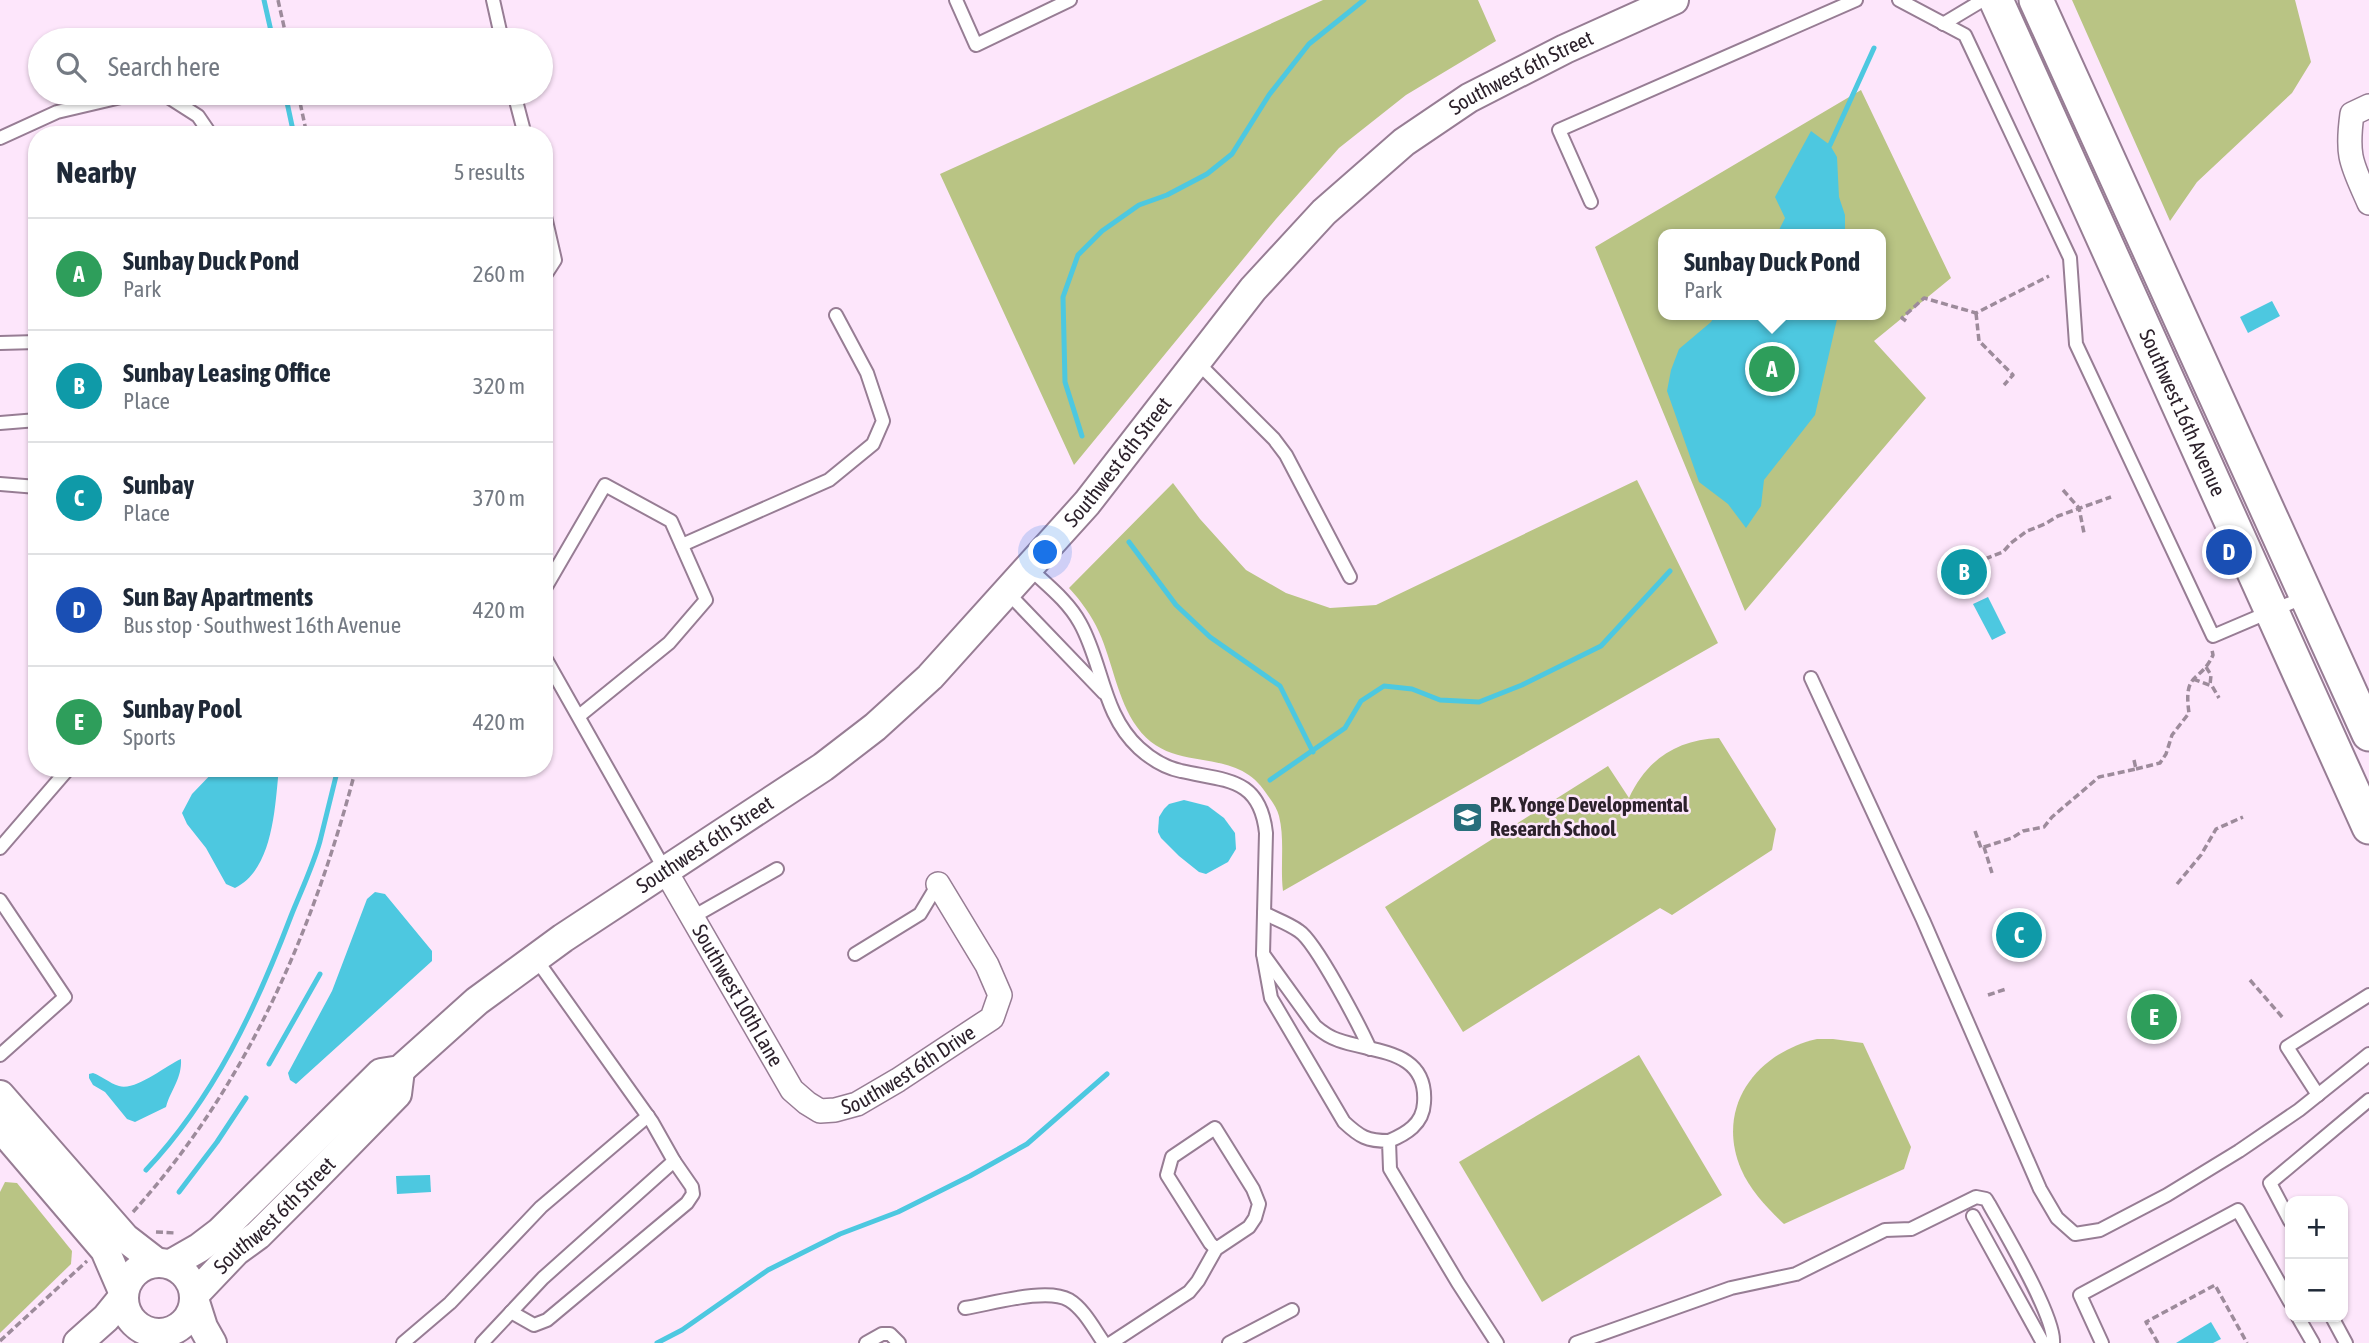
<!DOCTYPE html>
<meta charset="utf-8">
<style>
:root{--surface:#fff;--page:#f6f6f7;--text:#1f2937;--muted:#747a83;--line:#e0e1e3;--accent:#286f7c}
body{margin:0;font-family:"Asap Condensed",sans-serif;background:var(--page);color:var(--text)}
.controls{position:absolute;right:21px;bottom:21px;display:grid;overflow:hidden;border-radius:14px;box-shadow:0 2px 5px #0004}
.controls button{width:63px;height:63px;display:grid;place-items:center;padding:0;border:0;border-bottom:2px solid var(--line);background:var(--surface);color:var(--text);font:35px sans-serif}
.you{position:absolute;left:1046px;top:553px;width:24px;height:24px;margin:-18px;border:5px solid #fff;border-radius:50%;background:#1a73e8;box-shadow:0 0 0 10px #1a73e833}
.badge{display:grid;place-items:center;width:46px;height:46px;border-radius:50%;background:var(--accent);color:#fff;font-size:23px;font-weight:700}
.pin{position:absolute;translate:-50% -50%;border:4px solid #fff;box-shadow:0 2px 7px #0006}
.popup{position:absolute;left:1658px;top:229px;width:228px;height:91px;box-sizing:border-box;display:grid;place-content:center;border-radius:14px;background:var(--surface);filter:drop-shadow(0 2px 5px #0005);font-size:23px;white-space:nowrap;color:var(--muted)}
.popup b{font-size:26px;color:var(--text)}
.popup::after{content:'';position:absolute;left:50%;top:100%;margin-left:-14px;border:14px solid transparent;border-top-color:var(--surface)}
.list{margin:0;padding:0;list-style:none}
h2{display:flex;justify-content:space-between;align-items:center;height:91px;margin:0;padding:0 28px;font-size:30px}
h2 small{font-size:23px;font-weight:400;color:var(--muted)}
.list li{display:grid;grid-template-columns:46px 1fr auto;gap:21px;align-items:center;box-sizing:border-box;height:112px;padding:0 28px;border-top:2px solid var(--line)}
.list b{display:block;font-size:26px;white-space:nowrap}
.list p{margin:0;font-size:23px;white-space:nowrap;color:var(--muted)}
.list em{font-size:23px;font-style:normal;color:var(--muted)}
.icon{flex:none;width:38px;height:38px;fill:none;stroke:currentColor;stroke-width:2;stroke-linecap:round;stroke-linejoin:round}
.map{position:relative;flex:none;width:2369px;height:1343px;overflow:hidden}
.search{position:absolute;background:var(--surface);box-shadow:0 2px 5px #0004;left:28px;top:28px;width:525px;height:77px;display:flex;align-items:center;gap:18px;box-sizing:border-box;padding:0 24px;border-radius:38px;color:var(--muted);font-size:26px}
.panel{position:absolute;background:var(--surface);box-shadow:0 2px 5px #0004;left:28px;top:126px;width:525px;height:651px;border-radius:28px}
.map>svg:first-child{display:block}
.green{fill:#b9c484;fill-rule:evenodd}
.water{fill:#4dc8e0}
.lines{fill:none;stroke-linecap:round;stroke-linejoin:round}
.stream{stroke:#4dc8e0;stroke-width:5}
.service-casing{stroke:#977d94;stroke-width:16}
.minor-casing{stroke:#977d94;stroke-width:26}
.tertiary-casing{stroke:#977d94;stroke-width:32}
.secondary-casing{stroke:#977d94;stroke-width:37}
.path{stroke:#9d8b9b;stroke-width:3.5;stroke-dasharray:7 3.5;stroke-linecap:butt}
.service{stroke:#fff;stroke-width:12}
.minor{stroke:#fff;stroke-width:23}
.tertiary{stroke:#fff;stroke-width:28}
.secondary{stroke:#fff;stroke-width:33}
.labels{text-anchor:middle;stroke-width:5;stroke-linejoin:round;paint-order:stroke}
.street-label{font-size:21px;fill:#2c212b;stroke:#fde6fb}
.poi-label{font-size:21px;font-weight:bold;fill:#2c212b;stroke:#fde6fb;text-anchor:start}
</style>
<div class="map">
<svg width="2369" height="1343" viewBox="0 0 2369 1343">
<rect width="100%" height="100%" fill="#fde6fb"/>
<!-- green -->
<g class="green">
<path d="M1323,0H1478L1496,41L1406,95L1339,148L1276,219L1074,465L940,174Z"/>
<path d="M2072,0H2295L2311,62L2292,93L2197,182L2170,221Z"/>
<path d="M1861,90L1951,278L1874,341L1926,398L1745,611L1595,247ZM1664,234H1880V315H1664Z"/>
<path d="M1637,480L1718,643L1283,891C1280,866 1285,840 1279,816C1277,808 1271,800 1266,793C1234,743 1172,777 1137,727C1117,699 1113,663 1099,632C1092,616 1081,601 1069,588L1173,483L1200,519L1246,570L1286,593L1330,608L1376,605Z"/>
<path d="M1719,738L1776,829L1772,850L1672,915L1660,908L1463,1032L1385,907L1608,766L1629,798C1647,759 1677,740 1719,738Z"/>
<path d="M1817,1039H1833L1863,1043L1911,1147L1904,1169L1784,1224C1767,1208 1750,1190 1741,1169C1715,1107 1756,1053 1817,1039Z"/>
<path d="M1639,1055L1722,1195L1542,1302L1459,1162Z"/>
<path d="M5,1182L17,1183L72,1251L71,1264L0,1333V1192Z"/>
</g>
<!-- water -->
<g class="water">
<path d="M1811,131L1830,145L1837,157L1839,197L1845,215V234H1777L1785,218L1775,197Z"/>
<path d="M2272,301L2280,316L2248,333L2240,317Z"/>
<path d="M1715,315H1838L1815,415L1764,480L1761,506L1746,528L1728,504L1699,482L1667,391L1671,370L1679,349L1711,322Z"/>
<path d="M1988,597L2006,633L1992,640L1973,604Z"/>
<path d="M217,768H279C275,804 274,869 235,888L226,884L206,848L187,824L182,813L192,794Z"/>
<path d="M1184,800L1208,806L1224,818L1235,833L1236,849L1228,862L1206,874L1199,872L1179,856L1161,838L1158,832L1159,817L1164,809L1169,804Z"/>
<path d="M375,892L385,894L432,951V961L296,1084L290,1080L288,1073L332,991L367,899Z"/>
<path d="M2159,1002L2171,1006L2173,1014L2160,1027L2142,1031L2137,1026C2135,1014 2141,1011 2153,1011Z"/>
<path d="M181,1059C182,1079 171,1089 166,1107L135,1122L127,1119L105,1092L93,1085L89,1078V1074L93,1073C102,1076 109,1083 119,1086C136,1091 165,1066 181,1059Z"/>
<path d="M430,1175L431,1192L397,1194L396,1176Z"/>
<path d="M2211,1322L2221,1339L2213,1343H2176Z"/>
</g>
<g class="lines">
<!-- stream -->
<g class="stream">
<path d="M264,0L273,40"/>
<path d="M285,93L294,135"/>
<path d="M1830,145L1874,48"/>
<path d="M1082,436L1065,382L1063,297L1078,255L1102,231L1139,205L1167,195L1207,174L1232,154L1269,95L1309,44L1364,0"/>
<path d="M1129,542L1176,605L1210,637L1280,686L1313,752"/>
<path d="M1270,780L1345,728L1361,701L1384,686L1412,689L1440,700L1479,702L1522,685L1601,646L1670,571"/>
<path d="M269,1064L320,974"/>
<path d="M146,1170C214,1098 256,1008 291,916C301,891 313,866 320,841C326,817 332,792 338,768"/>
<path d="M179,1192L217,1142L246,1098"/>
<path d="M657,1343L682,1330L768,1270L840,1234L898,1212L970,1176L1027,1144L1107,1074"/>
</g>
<defs>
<g id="service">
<path d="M493,0L502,40"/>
<path d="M956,0L976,45L1070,0"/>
<path d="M1899,0L1965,35L2070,258L2076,344L2213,636L2307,596"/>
<path d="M1943,24L1983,0"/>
<path d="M162,93L198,116L211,135"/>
<path d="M514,93L525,135"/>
<path d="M0,138L57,112L138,93"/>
<path d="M1591,202L1559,130L1856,0"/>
<path d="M544,212L555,260L544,277"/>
<path d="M0,343L37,342"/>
<path d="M1197,362L1274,439L1286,455L1350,577"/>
<path d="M0,423L37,420"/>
<path d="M0,484L37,487"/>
<path d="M682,545L829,480L873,444L883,421L867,373L836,315"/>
<path d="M1029,568C1047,585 1068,601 1080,623C1103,664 1102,714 1139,748C1150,758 1166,768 1181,771C1225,781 1260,777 1266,833L1263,954L1271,998L1344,1122C1360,1137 1367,1141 1389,1141L1390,1169L1458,1283L1497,1343"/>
<path d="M544,590L605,485L671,521L706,600L669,643L579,716"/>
<path d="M1007,592L1104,693"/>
<path d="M544,656L665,870"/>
<path d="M1811,678L1923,920L2040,1189L2057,1218L2075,1234L2100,1230L2167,1195L2239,1151L2299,1110L2369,1054"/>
<path d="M490,768L491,769"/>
<path d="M0,848L69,768"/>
<path d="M0,900L65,997L0,1055"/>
<path d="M1264,913C1275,919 1288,923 1299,931C1316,942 1360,1027 1370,1049"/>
<path d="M691,918L777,869"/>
<path d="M855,954L920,914L938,884"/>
<path d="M1263,954L1315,1026C1322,1032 1329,1037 1338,1040C1374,1053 1428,1049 1424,1103C1423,1124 1406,1134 1389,1141"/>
<path d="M2318,1095L2287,1047L2369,995"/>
<path d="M1973,1216L2043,1343"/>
<path d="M2290,1221L2270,1183L2369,1100"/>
<path d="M965,1308C991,1304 1047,1287 1069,1300C1084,1309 1094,1329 1104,1343"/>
<path d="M511,1312L534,1325L547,1320L687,1203L693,1194L692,1187L674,1161"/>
<path d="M2298,1317L2313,1343"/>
<path d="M2332,1317L2346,1343"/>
<path d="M403,1343L450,1303L541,1207L648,1116"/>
<path d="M482,1343L543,1278L674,1161L652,1122L536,959"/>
<path d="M866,1343L882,1334H890L899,1343"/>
<path d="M1111,1343L1189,1292L1198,1281L1216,1249L1249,1227L1255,1218L1259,1204L1253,1189L1215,1128L1172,1157L1167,1175L1210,1243L1216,1249"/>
<path d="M1229,1343L1292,1310"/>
<path d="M1576,1343L1731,1288L1796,1274L1885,1230L1911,1229L1976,1197L1986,1199L1989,1204C2004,1231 2056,1318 2053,1343"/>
<path d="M2102,1343L2080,1295L2238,1210L2290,1302"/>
</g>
<g id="minor">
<path d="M2369,106L2352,114C2346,158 2352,164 2369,203"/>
<path id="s1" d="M665,870L792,1090L807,1103L820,1111L835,1110L857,1104L898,1080L992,1018L1000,995L987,965L938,884"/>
</g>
<g id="tertiary">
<path d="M0,1095L125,1238L156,1262"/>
<path d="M0,1127L105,1250L124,1294"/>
<circle cx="159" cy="1298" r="35"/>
<path id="s2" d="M171,1264L199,1248L220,1232L381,1073L400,1070L477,1001L563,938L823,767L875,727L930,677L1087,503L1253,289L1324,212L1404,142L1469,98L1565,49L1674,0"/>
<path id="s3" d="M195,1294L236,1251L258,1235L306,1187L397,1094L400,1070"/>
<path d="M195,1302L203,1327L212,1343"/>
<path d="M78,1343L106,1318L123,1297"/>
</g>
<g id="secondary">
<path id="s4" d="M1996,0L2369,827"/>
<path d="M2036,0L2369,734"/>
</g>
</defs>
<!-- service casing -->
<use href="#service" class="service-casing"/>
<!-- minor casing -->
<use href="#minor" class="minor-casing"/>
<!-- tertiary casing -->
<use href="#tertiary" class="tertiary-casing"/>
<!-- secondary casing -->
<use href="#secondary" class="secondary-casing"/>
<!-- path -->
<g class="path">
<path d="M278,0L287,40"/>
<path d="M298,93L307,135"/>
<path d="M1976,313L1979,341L2013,375L2004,385"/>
<path d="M1906,321L1902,318L1924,298L1976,313L2049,276"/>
<path d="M2063,490L2079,508L2084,533"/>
<path d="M1985,559L2003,552L2011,543L2027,531L2045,524L2058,516L2111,497"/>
<path d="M2206,667L2211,675L2210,685"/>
<path d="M2193,679L2212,686L2219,698"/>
<path d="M2136,769L2160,763L2166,754L2172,735L2189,713C2183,670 2200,684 2213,655L2212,650"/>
<path d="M1975,831L1981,848L1984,847L1992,873"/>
<path d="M1984,847L2012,838L2023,831L2044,827L2052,817L2099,777L2136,769L2134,760"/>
<path d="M2177,884L2201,855L2216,829L2243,817"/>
<path d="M2250,980L2283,1018"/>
<path d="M1988,995L2006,989"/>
<path d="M133,1212C246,1087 314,930 356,768"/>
<path d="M156,1232L176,1233"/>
<path d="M0,1341L87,1261"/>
<path d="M2158,1343L2146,1322L2215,1285L2247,1343"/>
</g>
<!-- service -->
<use href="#service" class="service"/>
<!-- minor -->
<use href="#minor" class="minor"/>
<!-- tertiary -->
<use href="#tertiary" class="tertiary"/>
<!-- secondary -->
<use href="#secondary" class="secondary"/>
</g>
<!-- icons -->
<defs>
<symbol id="school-square" viewBox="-11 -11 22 22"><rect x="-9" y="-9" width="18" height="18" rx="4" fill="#286f7c" stroke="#fde6fb"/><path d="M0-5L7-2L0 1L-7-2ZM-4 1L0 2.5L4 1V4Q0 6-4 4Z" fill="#fff"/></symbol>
</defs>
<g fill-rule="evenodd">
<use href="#school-square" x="1450" y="800" width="35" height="35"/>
</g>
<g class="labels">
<!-- street labels -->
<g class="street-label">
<text dy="7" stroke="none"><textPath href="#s2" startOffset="1818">Southwest 6th Street</textPath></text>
<text dy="7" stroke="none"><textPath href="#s4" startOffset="453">Southwest 16th Avenue</textPath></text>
<text dy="7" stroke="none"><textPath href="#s2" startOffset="1251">Southwest 6th Street</textPath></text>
<text dy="7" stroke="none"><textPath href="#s2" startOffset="684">Southwest 6th Street</textPath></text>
<text dy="7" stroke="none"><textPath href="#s1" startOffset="145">Southwest 10th Lane</textPath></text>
<text dy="7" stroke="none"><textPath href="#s1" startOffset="388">Southwest 6th Drive</textPath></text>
<text dy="7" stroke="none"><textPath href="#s3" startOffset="112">Southwest 6th Street</textPath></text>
</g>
<!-- poi labels -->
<g class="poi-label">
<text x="1490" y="812">P.K. Yonge Developmental<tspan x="1490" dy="24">Research School</tspan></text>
</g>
</g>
</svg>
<div class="controls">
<button>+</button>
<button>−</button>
</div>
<div class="you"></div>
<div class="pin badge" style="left:1772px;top:369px;background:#2e9e5b">A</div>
<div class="popup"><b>Sunbay Duck Pond</b>Park</div>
<div class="pin badge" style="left:1964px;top:572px;background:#0f9aa8">B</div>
<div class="pin badge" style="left:2019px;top:935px;background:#0f9aa8">C</div>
<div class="pin badge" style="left:2229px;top:552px;background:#1a4fb4">D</div>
<div class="pin badge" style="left:2154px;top:1017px;background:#2e9e5b">E</div>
<div class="search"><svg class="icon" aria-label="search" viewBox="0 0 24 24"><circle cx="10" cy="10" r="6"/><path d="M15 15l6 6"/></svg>Search here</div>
<section class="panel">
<h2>Nearby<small>5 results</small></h2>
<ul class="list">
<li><span class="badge" style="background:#2e9e5b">A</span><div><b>Sunbay Duck Pond</b><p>Park</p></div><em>260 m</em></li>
<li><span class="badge" style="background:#0f9aa8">B</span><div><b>Sunbay Leasing Office</b><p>Place</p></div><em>320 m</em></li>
<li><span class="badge" style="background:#0f9aa8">C</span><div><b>Sunbay</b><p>Place</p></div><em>370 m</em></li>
<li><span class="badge" style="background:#1a4fb4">D</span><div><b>Sun Bay Apartments</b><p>Bus stop · Southwest 16th Avenue</p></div><em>420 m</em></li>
<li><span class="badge" style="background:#2e9e5b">E</span><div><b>Sunbay Pool</b><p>Sports</p></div><em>420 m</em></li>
</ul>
</section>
</div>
